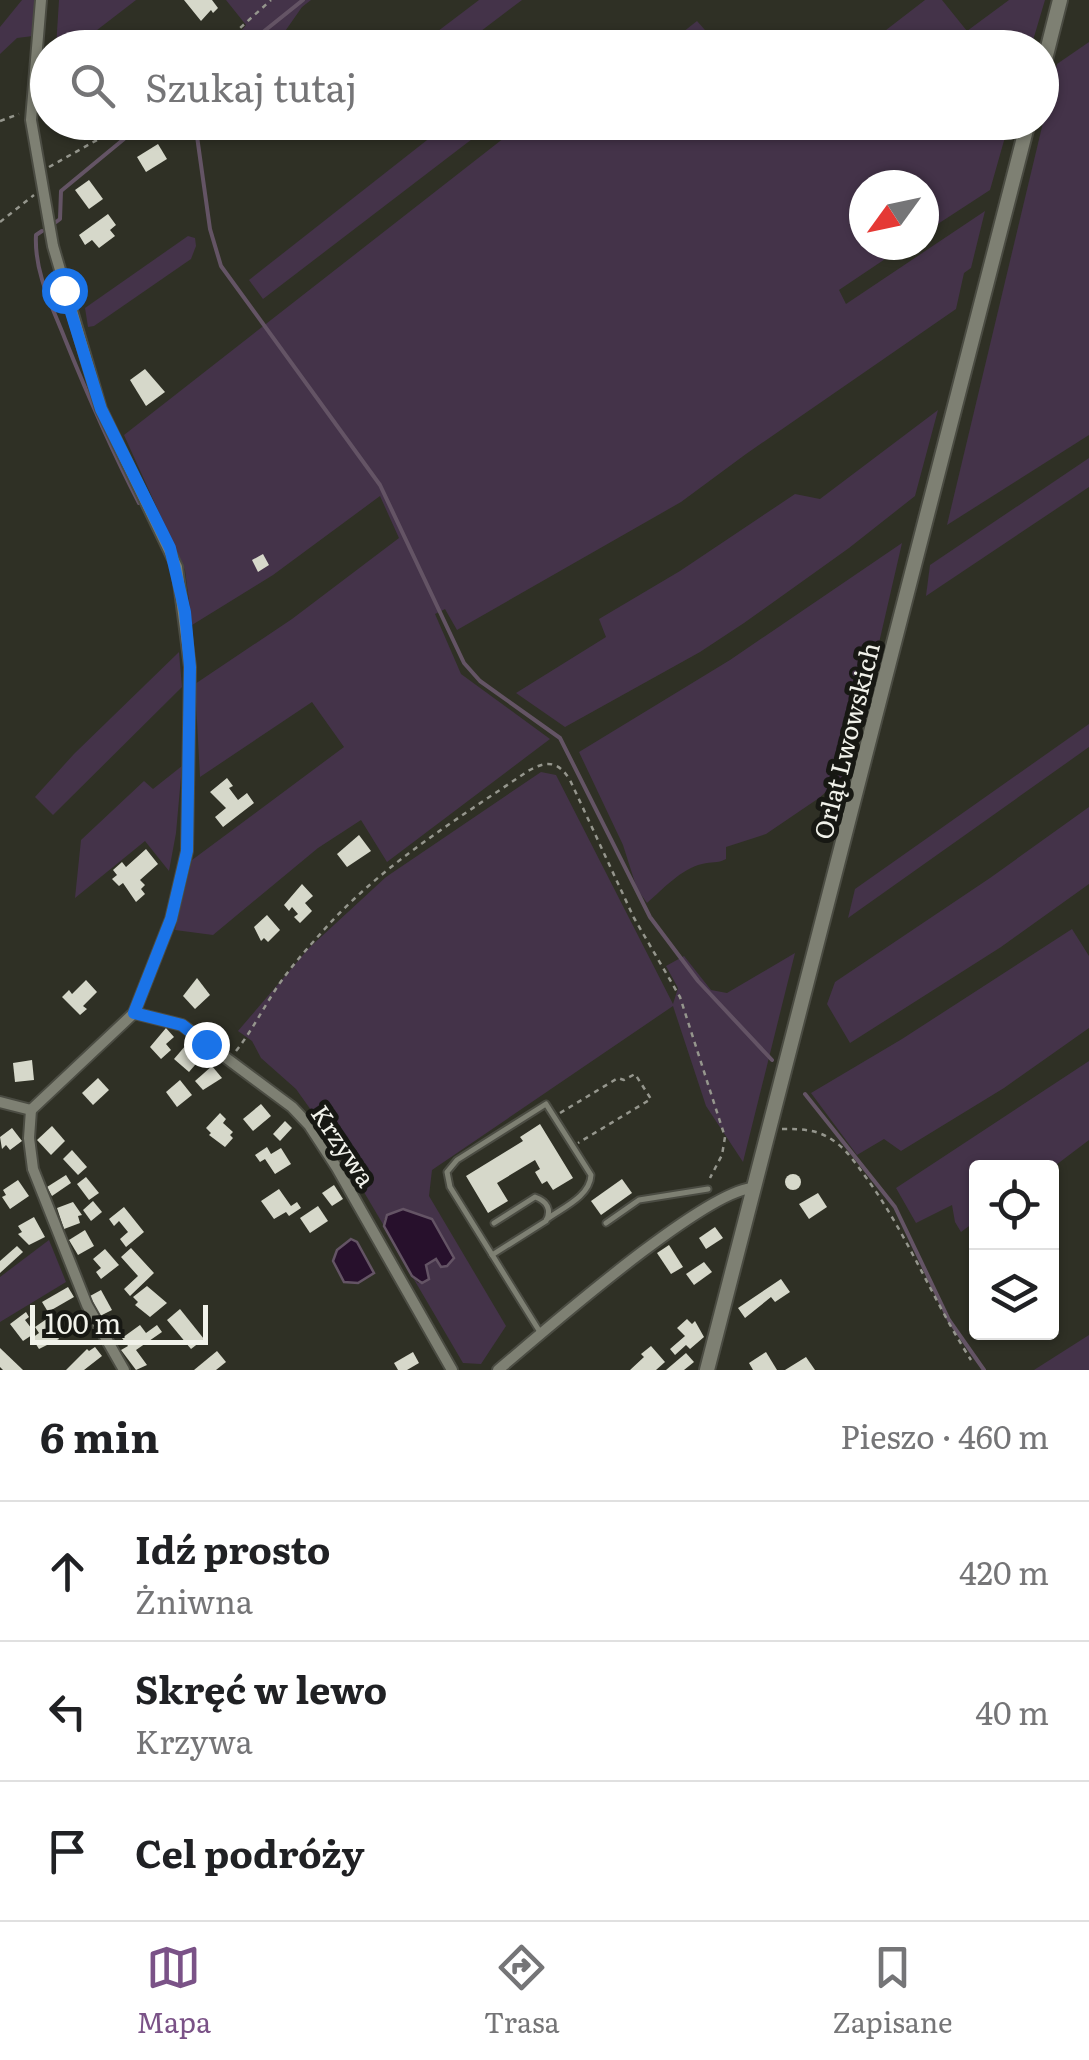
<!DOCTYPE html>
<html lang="pl">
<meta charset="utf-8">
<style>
:root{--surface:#fff;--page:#f6f6f6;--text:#202124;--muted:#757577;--line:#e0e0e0;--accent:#7a5287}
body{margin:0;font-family:Literata,serif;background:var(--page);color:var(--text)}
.controls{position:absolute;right:30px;bottom:30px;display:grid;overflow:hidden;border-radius:10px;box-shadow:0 2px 8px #0004}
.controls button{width:90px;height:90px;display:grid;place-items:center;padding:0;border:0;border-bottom:2px solid var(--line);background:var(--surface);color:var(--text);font:50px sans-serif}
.compass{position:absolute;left:849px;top:170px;width:90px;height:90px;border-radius:50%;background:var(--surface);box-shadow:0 2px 8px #0004;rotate:237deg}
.scale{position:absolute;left:30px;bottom:25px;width:178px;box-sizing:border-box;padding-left:10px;border:5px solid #f1f2ea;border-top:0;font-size:28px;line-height:35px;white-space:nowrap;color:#f1f2ea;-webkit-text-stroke:8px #171813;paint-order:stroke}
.stop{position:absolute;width:30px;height:30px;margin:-22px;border:8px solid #1a73e8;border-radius:50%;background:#fff}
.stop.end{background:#1a73e8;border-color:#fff;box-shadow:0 2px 10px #0008}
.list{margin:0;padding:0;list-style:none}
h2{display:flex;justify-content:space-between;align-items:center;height:130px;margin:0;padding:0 40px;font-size:42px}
h2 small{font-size:32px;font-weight:400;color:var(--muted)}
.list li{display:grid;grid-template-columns:65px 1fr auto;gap:30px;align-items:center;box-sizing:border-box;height:140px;padding:0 40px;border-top:2px solid var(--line)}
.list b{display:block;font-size:38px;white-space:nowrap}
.list p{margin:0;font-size:32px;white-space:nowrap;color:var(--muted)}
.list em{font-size:32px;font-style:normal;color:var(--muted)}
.icon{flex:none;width:55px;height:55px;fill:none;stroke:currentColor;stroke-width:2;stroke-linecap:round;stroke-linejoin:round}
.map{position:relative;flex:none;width:1089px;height:1370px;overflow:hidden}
.search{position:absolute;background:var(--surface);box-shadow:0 2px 8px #0004;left:30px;right:30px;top:30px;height:110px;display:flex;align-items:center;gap:25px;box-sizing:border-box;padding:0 35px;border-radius:55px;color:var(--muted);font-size:38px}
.sheet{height:550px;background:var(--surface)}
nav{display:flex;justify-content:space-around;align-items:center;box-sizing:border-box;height:140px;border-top:2px solid var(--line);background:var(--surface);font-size:28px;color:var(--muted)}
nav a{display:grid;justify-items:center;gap:5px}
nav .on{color:var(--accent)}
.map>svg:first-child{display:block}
.green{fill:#443349}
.water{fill:#27102c;stroke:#645465;stroke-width:2.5}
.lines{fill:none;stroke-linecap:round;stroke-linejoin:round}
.stream{stroke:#645465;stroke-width:4}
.building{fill:#d6d8ca}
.lane-casing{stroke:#4b4c43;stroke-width:9}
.street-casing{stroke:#4b4c43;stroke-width:14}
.secondary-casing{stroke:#4b4c43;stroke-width:18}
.path{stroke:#95968d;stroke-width:2.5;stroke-dasharray:5 5;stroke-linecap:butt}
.lane{stroke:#7e8073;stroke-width:5}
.street{stroke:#7e8073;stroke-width:10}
.secondary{stroke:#7e8073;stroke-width:14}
.route{stroke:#1a73e8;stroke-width:12}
.labels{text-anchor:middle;stroke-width:10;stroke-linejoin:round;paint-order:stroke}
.street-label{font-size:25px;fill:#f1f2ea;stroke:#171813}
</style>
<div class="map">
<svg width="1089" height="1370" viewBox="0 0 1089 1370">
<rect width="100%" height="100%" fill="#2f3025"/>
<!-- green -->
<g class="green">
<path d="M22,0H38L33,36L17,38L0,54V27Z"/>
<path d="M59,0H136L75,47L56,48Z"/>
<path d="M226,0H311L302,7L274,47L227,48L246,25Z"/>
<path d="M479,0H522L460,47H417Z"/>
<path d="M925,0H942L967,31L1009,0H1045L1031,47H864Z"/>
<path d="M697,21L720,47H664Z"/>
<path d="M1089,42V435L947,525L1057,64Z"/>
<path d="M450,122L493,123L263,299L249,280Z"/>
<path d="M523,123H1009L990,190L924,233V185H864V245H906L839,290L846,304L985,211L971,268L964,273L956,309L746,454L681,502L457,630L445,609L435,614L461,674L550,739L387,862L361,820L318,848L213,935L175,930L192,860L344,747L312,702L200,777L195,684L292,619L399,538L380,496L273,575L192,625L185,570L124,435Z"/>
<path d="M188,236L195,238L196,246L191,259L94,326L88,327L85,308Z"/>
<path d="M938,410L915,496L849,548L744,623L700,652L565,727L516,693L606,637L599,619L680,571L795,494L820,499Z"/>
<path d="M1089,458V487L926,596L930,565Z"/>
<path d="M902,543L870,682L842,778L819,798L766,834L726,847V859C717,864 712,861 702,864C681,869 663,889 647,903L637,889L623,845L579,752L730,660Z"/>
<path d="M179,652L182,687L53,815L35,797L74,754Z"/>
<path d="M1089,724V747L848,918L855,889Z"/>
<path d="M182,766L176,833L169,871L145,841L75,898L81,840L144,781L153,789Z"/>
<path d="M541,772L556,775L673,1004L678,988L666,966L684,956L711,990L727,993L795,953L743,1162L706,1106L673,1006L432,1170L429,1196L506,1326L481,1364L463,1363L412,1276L418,1283L429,1275L425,1266L436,1258H454L432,1219H384V1226L338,1148L296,1089L261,1058L252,1041L238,1031L309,948L386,877Z"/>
<path d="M1089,807V884L1001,947L850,1043L827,1004L835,982L990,878Z"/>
<path d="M1072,929L1089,956V1028L1004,1088L901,1151L884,1139L857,1155L811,1093L902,1039Z"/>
<path d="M1089,1061V1140L1052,1168H976V1221L961,1232L955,1222L952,1205L916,1223L896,1188Z"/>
<path d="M49,1240L66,1282L0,1322V1277Z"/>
<path d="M1089,1335V1370H1034Z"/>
</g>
<!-- water -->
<g class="water">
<path d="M403,1209L432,1219L454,1258L447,1266L441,1267L436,1259L426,1265L429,1279L422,1283L412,1276L384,1226L387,1215Z"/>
<path d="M351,1239L357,1242L374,1273L358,1283L344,1282L333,1261L337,1250Z"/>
</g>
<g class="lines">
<!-- stream -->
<g class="stream">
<path d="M243,48L303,0"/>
<path d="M195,122L210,229L221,266L380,485L464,663L480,681L560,738L650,917L698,981L772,1060"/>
<path d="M134,131L146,122"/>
<path d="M56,222L60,219L61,191L124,139"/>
<path d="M42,231L36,235C34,272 52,306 65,339C88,396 111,449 139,503"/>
<path d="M805,1094L895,1207L949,1320L984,1370"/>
</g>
</g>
<!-- building -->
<g class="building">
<path d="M184,0H212L218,8L213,13L211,10L201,21Z"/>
<path d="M158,144L167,159L146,172L137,157Z"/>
<path d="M89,180L103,199L89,209L75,190Z"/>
<path d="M108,214L116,225L110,230L115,236L99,248L92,240L85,245L79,235Z"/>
<path d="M145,369L165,392L146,406L130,380Z"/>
<path d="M263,554L269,565L258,572L252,560Z"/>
<path d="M227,778L233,786L229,788L238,800L247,793L254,803L223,827L215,817L226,808L210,792Z"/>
<path d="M359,835L371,851L347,867L337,854Z"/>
<path d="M146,849L158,864L140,880L145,885L141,889L145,894L136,902L123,883L119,886L112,879L117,875L113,870L122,862L126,867Z"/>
<path d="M302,884L313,896L305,903L312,911L300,923L294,917L298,914L292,907L289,911L284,905Z"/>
<path d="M267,915L280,930L268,942L264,938L261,941L254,927Z"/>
<path d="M197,978L210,995L195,1009L183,996Z"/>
<path d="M86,980L97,992L83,1006L87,1009L80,1015L62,997L69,990L72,994Z"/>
<path d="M166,1028L174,1037L166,1044L171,1050L161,1059L150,1047Z"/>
<path d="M186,1045L201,1058L189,1072L174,1059Z"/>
<path d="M32,1060L34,1080L15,1082L13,1063Z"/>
<path d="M212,1066L222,1078L203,1090L195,1081Z"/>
<path d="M98,1078L109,1090L93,1105L82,1093Z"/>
<path d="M180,1080L192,1095L177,1107L166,1092Z"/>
<path d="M261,1104L271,1116L253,1131L243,1119Z"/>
<path d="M220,1113L226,1119L223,1123L233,1132L230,1135L233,1138L225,1147L209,1135L211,1133L206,1128Z"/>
<path d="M285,1121L292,1128L280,1141L273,1134Z"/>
<path d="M540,1124L573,1178L553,1190L547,1181L542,1184L535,1172L540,1169L535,1160L497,1183L508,1201L488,1213L466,1176L523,1141L520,1137Z"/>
<path d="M52,1126L65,1141L51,1155L37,1140Z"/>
<path d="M12,1128L22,1141L10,1150L6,1145L2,1149L0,1137Z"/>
<path d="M267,1147L271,1154L281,1148L291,1164L275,1174L265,1159L260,1162L255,1155Z"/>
<path d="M72,1150L87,1167L78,1175L63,1159Z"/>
<circle cx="793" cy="1182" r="8"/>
<path d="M66,1175L71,1183L52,1196L47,1187Z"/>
<path d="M86,1177L99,1193L89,1200L77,1184Z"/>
<path d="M622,1179L632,1193L601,1215L591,1201Z"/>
<path d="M18,1180L29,1196L10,1209L2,1197L6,1195L3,1190Z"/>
<path d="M334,1185L343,1199L332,1206L322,1193Z"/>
<path d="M279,1189L291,1206L297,1202L301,1208L289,1216L286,1212L274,1219L261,1201Z"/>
<path d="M818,1193L827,1207L809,1219L799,1204Z"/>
<path d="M93,1201L102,1212L91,1221L83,1210Z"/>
<path d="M73,1202L82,1215L78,1216L80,1223L64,1229L57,1208Z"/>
<path d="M318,1206L328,1221L310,1233L300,1218Z"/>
<path d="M124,1207L144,1232L126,1247L120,1239L128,1232L119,1221L114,1226L109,1219Z"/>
<path d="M34,1217L45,1237L29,1245L18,1234L22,1232L18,1226Z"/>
<path d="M715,1227L723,1238L706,1249L699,1238Z"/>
<path d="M85,1230L94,1246L78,1255L69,1240Z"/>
<path d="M669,1245L683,1267L671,1274L657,1253Z"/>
<path d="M17,1246L23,1252L0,1273V1261Z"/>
<path d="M131,1248L154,1273L130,1296L124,1289L138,1276L121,1257Z"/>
<path d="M105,1249L119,1265L101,1279L96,1272L101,1268L93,1259Z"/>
<path d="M704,1262L712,1272L694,1285L686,1274Z"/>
<path d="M781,1279L790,1292L775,1302L771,1297L745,1318L738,1308Z"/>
<path d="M147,1286L167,1303L150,1317L135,1305L138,1302L133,1297Z"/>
<path d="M68,1287L74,1297L48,1312L42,1302Z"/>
<path d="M101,1290L112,1310L100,1316L90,1296Z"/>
<path d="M180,1309L204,1339L191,1349L167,1320Z"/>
<path d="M26,1312L29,1317L25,1320L35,1333L23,1341L10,1324Z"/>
<path d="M48,1318L59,1339L39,1349L32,1338L39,1333L35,1327Z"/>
<path d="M687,1319L692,1324L695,1321L704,1337L690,1349L686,1345L675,1355L670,1349L685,1336L677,1328Z"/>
<path d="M140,1325L146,1333L157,1325L162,1332L136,1350L147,1365L136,1370L121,1350L128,1346L122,1338Z"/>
<path d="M651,1346L665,1362L656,1370H630L644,1357L641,1354Z"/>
<path d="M95,1347L102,1356L84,1370H66L87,1349L89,1351Z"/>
<path d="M0,1348L23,1370H3L0,1367Z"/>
<path d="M217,1351L226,1362L216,1370H194Z"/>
<path d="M413,1352L419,1363L407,1370H398L394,1363Z"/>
<path d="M766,1352L777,1370H753L749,1363Z"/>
<path d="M686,1353L694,1362L684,1370H666Z"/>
<path d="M806,1357L815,1370H785Z"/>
</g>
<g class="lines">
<defs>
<g id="lane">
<path d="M606,1223L639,1200L708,1189"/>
<path d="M492,1255L546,1221C552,1210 547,1201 535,1197L494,1223"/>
<path d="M540,1332L450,1187L447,1172L457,1160L546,1104L591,1175C590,1196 564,1207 547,1219"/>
</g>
<g id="street">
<path d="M134,1013L182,1025L292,1107L309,1125L337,1168L452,1370"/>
<path d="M0,1102L31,1110"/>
<path d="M31,1110L134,1013L171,919L187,851L190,667L177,567L101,409L53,246L31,120L41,0"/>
<path d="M31,1110L29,1138L33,1169L87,1305L124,1370"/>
<path d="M498,1370C541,1334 709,1186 755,1188"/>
</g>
<g id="secondary">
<path d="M1042,71L1060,0"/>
<path d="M707,1370L1028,122"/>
</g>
</defs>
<!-- lane casing -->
<use href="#lane" class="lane-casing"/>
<!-- street casing -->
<use href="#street" class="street-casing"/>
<!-- secondary casing -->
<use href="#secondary" class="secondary-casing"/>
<!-- path -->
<g class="path">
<path d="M218,48L271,0"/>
<path d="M0,121L19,114"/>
<path d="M49,167L129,122"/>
<path d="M0,222L34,195"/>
<path d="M236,1051C251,1032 261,1012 274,992C287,971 305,951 322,932C380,866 456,820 528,771C547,760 558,761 570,780L634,918L680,997L725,1137L722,1155L710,1178"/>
<path d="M560,1113L618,1078L624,1080L635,1074L651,1099L578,1143"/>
<path d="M782,1129C802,1129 817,1129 834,1141C847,1150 856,1164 865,1176C907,1233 933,1301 971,1360"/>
</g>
<!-- lane -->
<use href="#lane" class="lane"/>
<!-- street -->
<use href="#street" class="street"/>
<!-- secondary -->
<use href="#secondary" class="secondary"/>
</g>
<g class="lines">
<!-- route -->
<path class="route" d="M64,290L101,409L170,548L185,612L190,667L187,851L171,919L134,1013L182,1025L206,1044"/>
</g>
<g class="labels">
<!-- street labels -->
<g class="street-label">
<text transform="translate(847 741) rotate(-76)" y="9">Orląt Lwowskich</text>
<text transform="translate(343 1146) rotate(56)" y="9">Krzywa</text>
</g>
</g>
</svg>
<div class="controls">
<button><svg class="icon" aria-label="locate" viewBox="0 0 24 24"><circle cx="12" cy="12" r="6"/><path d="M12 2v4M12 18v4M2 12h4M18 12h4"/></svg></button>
<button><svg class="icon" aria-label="layers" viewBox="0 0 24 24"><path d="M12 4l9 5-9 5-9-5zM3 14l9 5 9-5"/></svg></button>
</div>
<svg class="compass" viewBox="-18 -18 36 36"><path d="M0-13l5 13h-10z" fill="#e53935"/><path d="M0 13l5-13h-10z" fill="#757577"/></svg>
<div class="scale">100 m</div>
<div class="stop" style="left:64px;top:290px"></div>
<div class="stop end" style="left:206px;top:1044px"></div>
<div class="search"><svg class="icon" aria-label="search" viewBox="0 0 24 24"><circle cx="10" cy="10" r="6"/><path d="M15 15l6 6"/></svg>Szukaj tutaj</div>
</div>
<section class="sheet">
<h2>6 min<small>Pieszo · 460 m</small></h2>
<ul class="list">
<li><svg class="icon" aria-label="ahead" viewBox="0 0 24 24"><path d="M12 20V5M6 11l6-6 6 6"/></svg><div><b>Idź prosto</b><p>Żniwna</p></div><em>420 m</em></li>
<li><svg class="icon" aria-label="left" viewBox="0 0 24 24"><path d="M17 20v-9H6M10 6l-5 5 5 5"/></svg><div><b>Skręć w lewo</b><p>Krzywa</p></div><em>40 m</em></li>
<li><svg class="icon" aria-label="arrive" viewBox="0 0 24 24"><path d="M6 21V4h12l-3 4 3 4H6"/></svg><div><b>Cel podróży</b></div></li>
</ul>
</section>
<nav>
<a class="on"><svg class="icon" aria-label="map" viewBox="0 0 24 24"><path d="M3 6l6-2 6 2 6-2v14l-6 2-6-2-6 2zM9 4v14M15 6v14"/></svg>Mapa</a>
<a><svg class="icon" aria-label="directions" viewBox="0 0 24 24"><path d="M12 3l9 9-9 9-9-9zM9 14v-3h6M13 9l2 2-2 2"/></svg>Trasa</a>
<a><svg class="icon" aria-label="saved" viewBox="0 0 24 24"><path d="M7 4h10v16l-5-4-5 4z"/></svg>Zapisane</a>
</nav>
